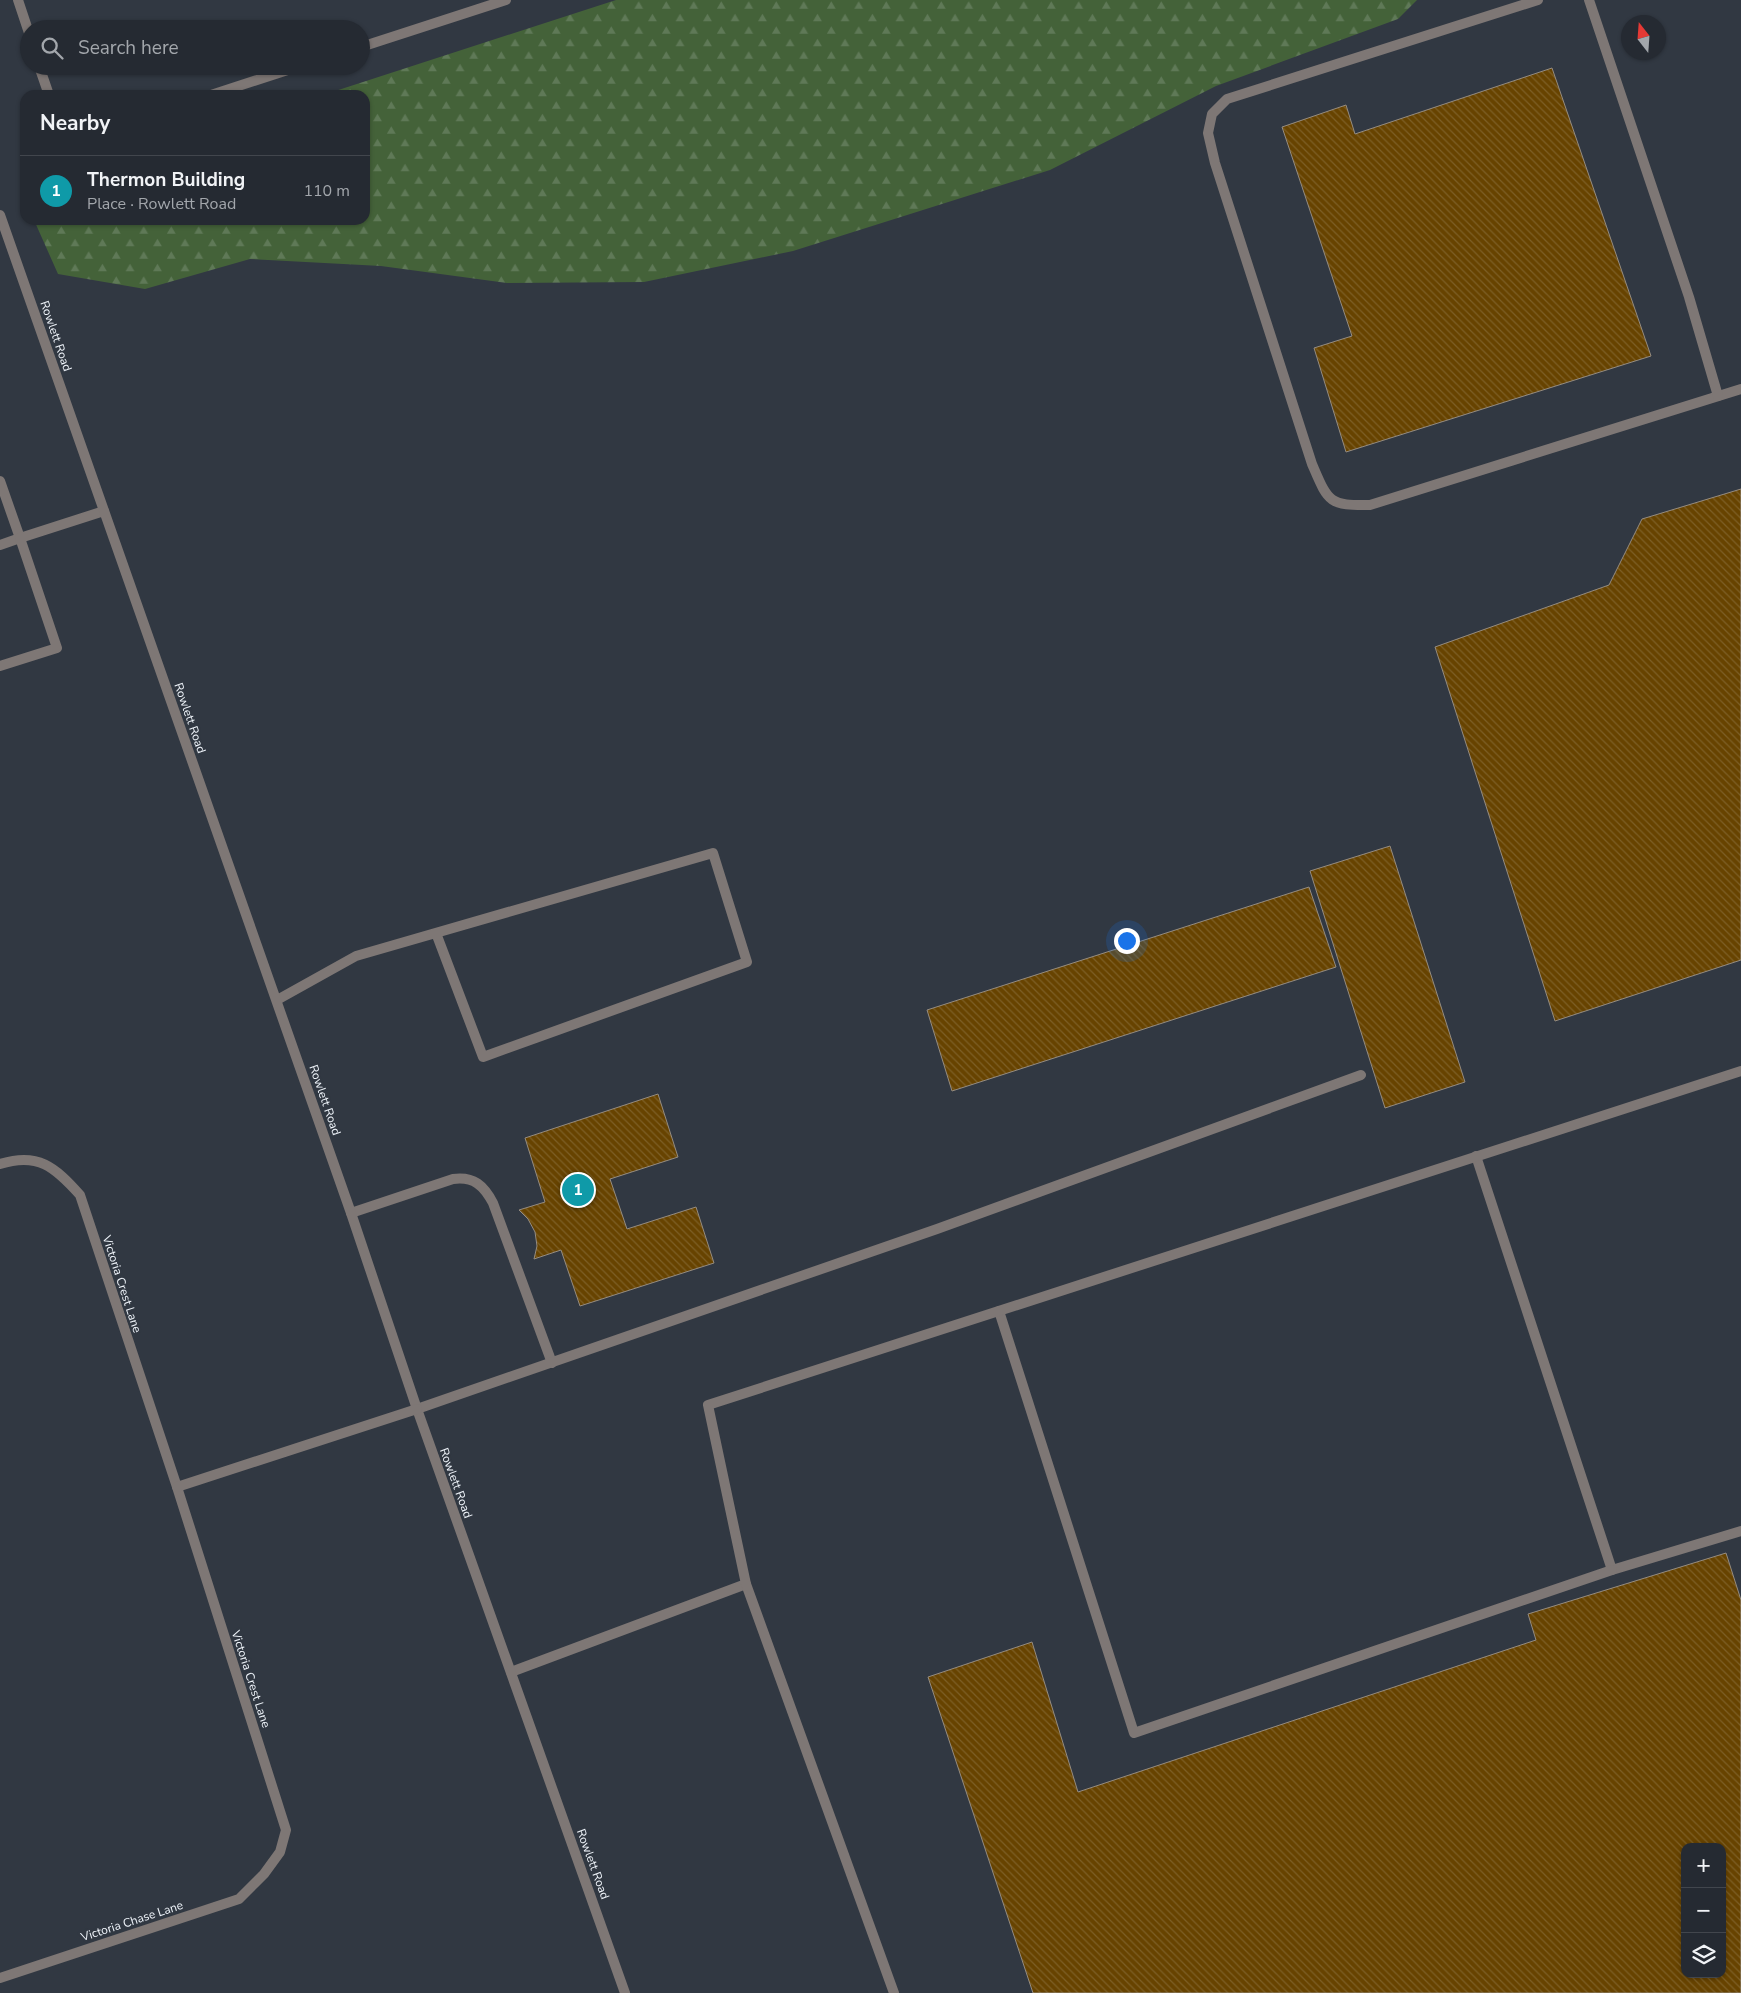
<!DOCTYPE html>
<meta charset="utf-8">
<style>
:root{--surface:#252a32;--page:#31363e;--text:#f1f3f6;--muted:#a3a7ac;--line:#42464d;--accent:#d6ab8b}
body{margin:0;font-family:"Nunito Sans",sans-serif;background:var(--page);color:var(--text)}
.controls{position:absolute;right:15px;bottom:15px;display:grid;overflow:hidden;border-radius:10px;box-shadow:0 1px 4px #0004}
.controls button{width:45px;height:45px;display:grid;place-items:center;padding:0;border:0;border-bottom:1px solid var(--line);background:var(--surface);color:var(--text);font:25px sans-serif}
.compass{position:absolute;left:1621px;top:15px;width:45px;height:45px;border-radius:50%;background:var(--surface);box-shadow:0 1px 4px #0004;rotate:343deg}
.you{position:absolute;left:1126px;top:940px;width:18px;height:18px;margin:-12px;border:4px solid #fff;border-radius:50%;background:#1a73e8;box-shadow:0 0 0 8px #1a73e833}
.badge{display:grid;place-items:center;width:32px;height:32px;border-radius:50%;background:var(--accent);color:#fff;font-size:16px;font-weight:700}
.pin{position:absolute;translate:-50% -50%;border:2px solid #fff;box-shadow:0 1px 5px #0006}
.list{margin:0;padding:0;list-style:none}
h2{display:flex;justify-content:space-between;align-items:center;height:65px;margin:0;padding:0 20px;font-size:21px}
h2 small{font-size:16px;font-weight:400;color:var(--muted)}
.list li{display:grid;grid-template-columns:32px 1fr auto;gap:15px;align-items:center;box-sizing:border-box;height:70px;padding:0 20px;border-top:1px solid var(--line)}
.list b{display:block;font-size:19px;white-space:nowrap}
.list p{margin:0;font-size:16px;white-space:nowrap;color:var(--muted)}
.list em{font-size:16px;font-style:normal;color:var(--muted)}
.icon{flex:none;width:28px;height:28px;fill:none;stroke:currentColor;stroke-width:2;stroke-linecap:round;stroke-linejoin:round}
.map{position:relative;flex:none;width:1741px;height:1993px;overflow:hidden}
.search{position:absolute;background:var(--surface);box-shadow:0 1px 4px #0004;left:20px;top:20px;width:350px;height:55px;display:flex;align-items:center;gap:12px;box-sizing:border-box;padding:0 18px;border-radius:28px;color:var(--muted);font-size:19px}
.panel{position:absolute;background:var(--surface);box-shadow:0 1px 4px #0004;left:20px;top:90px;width:350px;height:135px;border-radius:15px}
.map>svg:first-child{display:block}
.forest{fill:url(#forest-firs)}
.building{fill:url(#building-back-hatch);stroke:#958c81;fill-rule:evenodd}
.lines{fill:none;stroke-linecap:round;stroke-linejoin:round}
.service{stroke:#7e7775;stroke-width:10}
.minor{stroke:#7e7775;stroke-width:10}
.labels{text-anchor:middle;stroke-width:4.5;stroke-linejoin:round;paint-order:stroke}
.street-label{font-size:12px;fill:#f0f5fb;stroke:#313842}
</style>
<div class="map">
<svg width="1741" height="1993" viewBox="0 0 1741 1993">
<defs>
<pattern id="forest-firs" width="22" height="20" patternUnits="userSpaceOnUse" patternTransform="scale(1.25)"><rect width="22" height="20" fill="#446239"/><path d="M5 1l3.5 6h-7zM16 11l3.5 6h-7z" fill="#5f7957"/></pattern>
<pattern id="building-back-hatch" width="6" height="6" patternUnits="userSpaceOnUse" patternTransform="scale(1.25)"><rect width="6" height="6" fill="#674300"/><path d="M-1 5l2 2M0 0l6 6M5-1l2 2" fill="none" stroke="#7d5f26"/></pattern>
</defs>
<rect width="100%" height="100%" fill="#313842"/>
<!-- forest -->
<path class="forest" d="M616,0H1417L1398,19L1216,86L1050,170L793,251L644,282L507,283L381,266L250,259L145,289L58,274L34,220H365V95H323Z"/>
<!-- building -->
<g class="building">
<path d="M1552,68L1651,356L1346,452L1314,348L1352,336L1282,127L1346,105L1355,134Z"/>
<path d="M1741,489V960L1555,1021L1435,647L1609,585L1642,519Z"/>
<path d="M1390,846L1465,1082L1385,1108L1310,871Z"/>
<path d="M1309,887L1336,967L952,1091L927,1010Z"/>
<path d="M658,1094L678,1157L610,1179L627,1229L696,1207L714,1263L580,1306L561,1250L534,1259L537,1246L535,1232L528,1219L519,1210L545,1202L525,1138Z"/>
<path d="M1726,1553L1741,1600V1993H1033L928,1677L1032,1642L1078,1792L1536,1640L1528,1614ZM1685,1847H1722V1974H1685Z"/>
</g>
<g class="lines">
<!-- service -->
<g class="service">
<path d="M18,0L29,33"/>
<path d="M1538,0L1227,99L1212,114L1208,133L1215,163L1312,464C1328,501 1328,506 1370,505L1741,389"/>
<path d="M1589,0L1689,297L1718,396"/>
<path d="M361,47L506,0"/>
<path d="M39,66L49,95"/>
<path d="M211,95L300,66"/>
<path d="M0,481L20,538L0,545"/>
<path d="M0,666L57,648L20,538L104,511"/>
<path d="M277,1000L356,956L713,853L747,962L483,1057L436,933"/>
<path d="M1476,1156L1612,1570L1741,1531"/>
<path d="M351,1213L453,1179C474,1176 484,1186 493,1203L552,1363"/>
<path d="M999,1311L1134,1733L1612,1570"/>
<path d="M417,1409L937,1229L1361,1075"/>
<path d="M511,1672L746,1584"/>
<path d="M894,1993L746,1584L708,1405L1741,1071"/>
</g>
<!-- minor -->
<g class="minor">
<path d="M0,215L351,1213L417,1409L625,1993"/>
<path d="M0,1164C38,1152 55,1167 80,1195L177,1487L286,1830L280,1852L264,1874L239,1899L0,1978"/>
<path d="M177,1487L417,1409"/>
</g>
</g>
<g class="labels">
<!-- street labels -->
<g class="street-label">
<text transform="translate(56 336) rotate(71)" y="4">Rowlett Road</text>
<text transform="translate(190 718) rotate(71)" y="4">Rowlett Road</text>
<text transform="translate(325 1100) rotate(71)" y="4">Rowlett Road</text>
<text transform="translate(122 1284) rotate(72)" y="4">Victoria Crest Lane</text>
<text transform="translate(456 1483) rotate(70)" y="4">Rowlett Road</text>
<text transform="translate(251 1679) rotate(72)" y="4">Victoria Crest Lane</text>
<text transform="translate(593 1864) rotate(70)" y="4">Rowlett Road</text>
<text transform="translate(132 1921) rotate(-18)" y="4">Victoria Chase Lane</text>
</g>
</g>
</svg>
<div class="controls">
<button>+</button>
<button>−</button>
<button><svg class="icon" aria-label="layers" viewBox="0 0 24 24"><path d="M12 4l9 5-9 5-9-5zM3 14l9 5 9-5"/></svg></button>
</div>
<svg class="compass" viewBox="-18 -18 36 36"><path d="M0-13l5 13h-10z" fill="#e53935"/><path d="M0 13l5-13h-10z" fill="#a3a7ac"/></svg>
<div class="you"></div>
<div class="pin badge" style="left:578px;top:1190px;background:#0f9aa8">1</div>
<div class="search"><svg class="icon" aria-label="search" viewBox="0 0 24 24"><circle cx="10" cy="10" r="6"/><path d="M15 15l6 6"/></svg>Search here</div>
<section class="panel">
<h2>Nearby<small></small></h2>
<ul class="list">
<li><span class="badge" style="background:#0f9aa8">1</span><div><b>Thermon Building</b><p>Place · Rowlett Road</p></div><em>110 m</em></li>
</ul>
</section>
</div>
